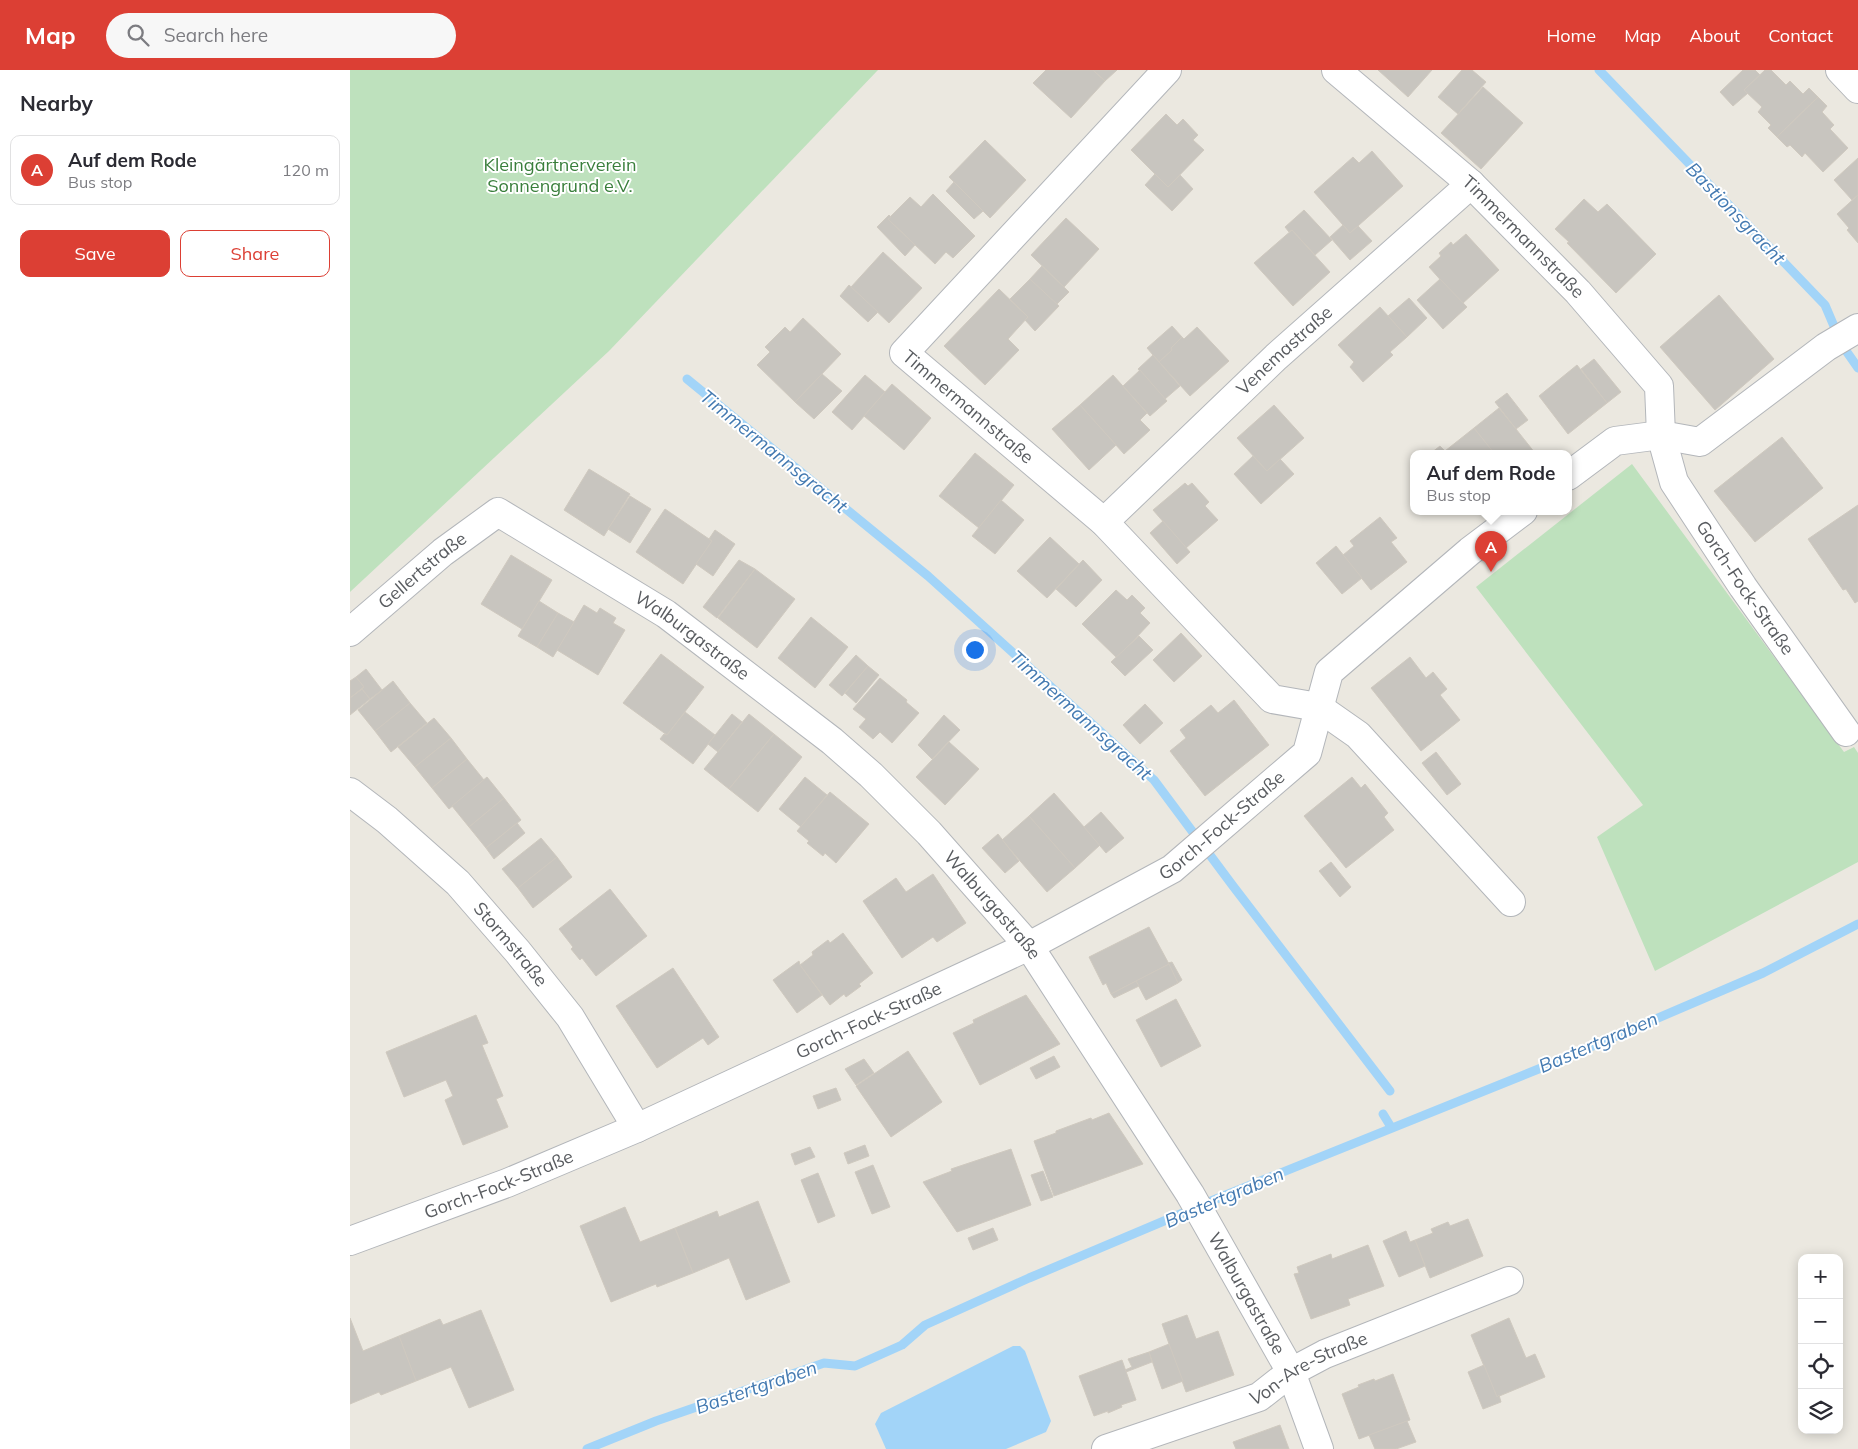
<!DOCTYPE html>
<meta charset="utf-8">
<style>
:root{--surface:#fff;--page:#f7f7f7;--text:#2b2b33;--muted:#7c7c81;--line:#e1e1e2;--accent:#dc3f34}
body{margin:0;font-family:Mulish,sans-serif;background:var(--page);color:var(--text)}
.controls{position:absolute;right:15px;bottom:15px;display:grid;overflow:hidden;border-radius:10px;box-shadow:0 2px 12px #0003}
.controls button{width:45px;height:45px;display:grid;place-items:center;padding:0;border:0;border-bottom:1px solid var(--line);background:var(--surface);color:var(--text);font:25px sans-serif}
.you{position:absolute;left:624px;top:579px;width:18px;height:18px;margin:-12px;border:4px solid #fff;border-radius:50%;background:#1a73e8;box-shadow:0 0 0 8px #1a73e833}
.badge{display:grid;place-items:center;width:32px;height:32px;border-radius:50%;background:var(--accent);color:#fff;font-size:16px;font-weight:700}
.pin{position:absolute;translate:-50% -41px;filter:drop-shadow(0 1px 2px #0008)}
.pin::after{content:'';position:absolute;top:26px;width:18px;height:15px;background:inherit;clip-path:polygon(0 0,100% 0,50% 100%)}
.popup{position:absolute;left:1060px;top:380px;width:162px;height:65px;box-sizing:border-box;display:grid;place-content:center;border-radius:10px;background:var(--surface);filter:drop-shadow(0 1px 4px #0005);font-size:16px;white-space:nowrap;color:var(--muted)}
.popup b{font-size:19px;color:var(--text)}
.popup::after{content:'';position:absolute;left:50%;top:100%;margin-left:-10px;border:10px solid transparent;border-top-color:var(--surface)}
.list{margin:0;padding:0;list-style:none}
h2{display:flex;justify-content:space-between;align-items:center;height:65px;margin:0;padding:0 20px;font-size:21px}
h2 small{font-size:16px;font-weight:400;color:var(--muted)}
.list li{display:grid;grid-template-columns:32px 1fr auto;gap:15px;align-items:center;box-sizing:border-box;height:70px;margin:0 10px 10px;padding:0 10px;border:1px solid var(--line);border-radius:10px}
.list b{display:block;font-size:19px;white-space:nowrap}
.list p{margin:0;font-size:16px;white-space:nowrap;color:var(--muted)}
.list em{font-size:16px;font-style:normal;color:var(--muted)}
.actions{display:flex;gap:10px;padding:15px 20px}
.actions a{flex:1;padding:11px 0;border:1px solid var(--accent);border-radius:10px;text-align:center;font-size:18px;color:var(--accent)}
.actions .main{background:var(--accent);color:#fff}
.icon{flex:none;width:28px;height:28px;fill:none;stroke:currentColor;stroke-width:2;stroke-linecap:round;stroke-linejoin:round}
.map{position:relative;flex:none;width:1508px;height:1379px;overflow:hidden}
header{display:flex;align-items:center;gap:30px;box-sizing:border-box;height:70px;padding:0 25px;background:var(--accent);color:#fff}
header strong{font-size:24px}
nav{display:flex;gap:28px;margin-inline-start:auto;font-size:18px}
.search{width:350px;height:45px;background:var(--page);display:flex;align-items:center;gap:12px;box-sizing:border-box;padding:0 18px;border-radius:28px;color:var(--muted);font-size:19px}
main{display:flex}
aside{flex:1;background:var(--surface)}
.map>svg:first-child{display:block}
.green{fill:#bee1bd}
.water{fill:#a2d4f8}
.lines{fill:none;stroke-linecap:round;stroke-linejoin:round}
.stream{stroke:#a2d4f8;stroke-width:9}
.building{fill:#c8c5bf;stroke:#cfc9bf}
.street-casing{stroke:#b3b6ba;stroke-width:30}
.street{stroke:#fff;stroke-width:28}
.labels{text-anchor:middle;stroke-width:4;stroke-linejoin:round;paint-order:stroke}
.park-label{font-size:18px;fill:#397e3b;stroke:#fff}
.street-label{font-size:18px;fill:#595c60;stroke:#fff}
.water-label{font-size:19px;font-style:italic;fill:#447ab1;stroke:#fff}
</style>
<header>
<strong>Map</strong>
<div class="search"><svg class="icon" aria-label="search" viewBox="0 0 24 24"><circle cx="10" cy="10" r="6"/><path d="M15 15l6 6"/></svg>Search here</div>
<nav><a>Home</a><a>Map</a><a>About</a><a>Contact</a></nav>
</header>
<main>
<aside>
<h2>Nearby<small></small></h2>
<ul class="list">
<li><span class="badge">A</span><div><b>Auf dem Rode</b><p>Bus stop</p></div><em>120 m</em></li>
</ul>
<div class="actions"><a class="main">Save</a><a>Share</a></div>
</aside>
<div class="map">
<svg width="1508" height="1379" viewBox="0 0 1508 1379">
<rect width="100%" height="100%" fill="#ebe8e0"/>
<!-- green -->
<g class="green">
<path d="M0,0H528L259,281L0,522Z"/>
<path d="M1282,394L1494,682L1504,677L1508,683V792L1305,901L1247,767L1293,735L1126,517Z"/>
</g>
<!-- water -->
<path class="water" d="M663,1276H670L675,1281L701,1351L696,1362L656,1379H536L525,1354L531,1343Z"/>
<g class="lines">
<!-- stream -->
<g class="stream">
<path d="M1249,0L1475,235L1492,275L1508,298"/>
<path d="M337,309L578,506L804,710L883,816L1040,1021"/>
<path d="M1033,1044L1041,1057"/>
<path d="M237,1379L306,1351L474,1293L505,1296L552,1275L575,1255L679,1208L866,1129L1196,996L1413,903L1508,854"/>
</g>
</g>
<!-- building -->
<g class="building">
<path d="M696,0H743L755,11L721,48L683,13Z"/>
<path d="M743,0H767L755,11Z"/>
<path d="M1028,0H1082L1058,27Z"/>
<path d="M1112,0H1122L1136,12L1108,44L1088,27Z"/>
<path d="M1393,0H1405L1410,5L1394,20L1398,23L1383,36L1370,22Z"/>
<path d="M1415,0H1421L1436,15L1440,11L1453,24L1459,18L1468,27L1427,67L1418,58L1421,55L1408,42L1412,37L1394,20Z"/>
<path d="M1133,17L1173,53L1131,99L1091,63Z"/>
<path d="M1468,27L1477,36L1472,42L1484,55L1480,59L1498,78L1473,102L1455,83L1452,87L1440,75L1437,77L1427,67Z"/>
<path d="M816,44L827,55L833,49L848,65L843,70L854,80L818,117L781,80Z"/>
<path d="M635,70L676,110L640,148L599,107Z"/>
<path d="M1022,81L1053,116L1000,163L964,122L1003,87L1009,93Z"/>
<path d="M1508,88V125L1502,130L1484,110Z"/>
<path d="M805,104L818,117L830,105L843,119L822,141L795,115Z"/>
<path d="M604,112L633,141L624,149L596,121Z"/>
<path d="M583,124L625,166L603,188L596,182L585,194L538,149L560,127L571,137Z"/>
<path d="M1508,125V173L1497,160L1499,158L1487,144Z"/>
<path d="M1234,129L1248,142L1257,134L1306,184L1266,223L1217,173L1219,172L1205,159Z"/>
<path d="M954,140L982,170L965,185L942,160L939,162L935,157Z"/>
<path d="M539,145L541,147L538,149L565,175L555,186L527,157Z"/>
<path d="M716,148L749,179L714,217L681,185Z"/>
<path d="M993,155L1000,163L1008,156L1022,171L1000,190L980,167Z"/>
<path d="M942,160L980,202L943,236L904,193Z"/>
<path d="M1116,164L1149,200L1112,234L1079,197L1091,186L1089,183L1101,172L1103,175Z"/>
<path d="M533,182L572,218L539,253L501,217Z"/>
<path d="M692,196L719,222L706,235L680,209Z"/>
<path d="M680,209L709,236L685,261L675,250L678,247L660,229Z"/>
<path d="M1090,209L1117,237L1093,259L1067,230Z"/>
<path d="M499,215L528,242L518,252L490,226Z"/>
<path d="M649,219L678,247L658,269L669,280L635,315L594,276Z"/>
<path d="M1369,225L1424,289L1365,340L1310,277Z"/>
<path d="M1059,228L1077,248L1057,267L1038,246Z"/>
<path d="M1030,237L1057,267L1040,282L1043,285L1013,312L1000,297L1004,292L988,275Z"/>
<path d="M453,248L491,284L445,332L407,295L420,282L415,277L435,257L440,262Z"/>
<path d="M822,256L832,267L821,278L822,280L809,292L797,278Z"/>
<path d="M847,257L879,291L840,326L809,292L822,280L821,278L832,267L834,269Z"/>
<path d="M803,285L830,316L815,329L788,299Z"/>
<path d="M1244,289L1271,322L1257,333L1231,299Z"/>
<path d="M1227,295L1257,333L1218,364L1189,326Z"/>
<path d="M790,300L817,331L800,346L773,316Z"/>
<path d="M472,304L492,321L464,349L445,332Z"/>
<path d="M515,305L535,322L502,360L482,342Z"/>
<path d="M763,305L797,343L790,350L800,360L774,384L730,335Z"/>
<path d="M542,314L581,348L554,380L514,346Z"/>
<path d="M1157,323L1178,350L1166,359L1145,332Z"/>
<path d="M730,335L766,375L739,400L702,359Z"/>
<path d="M924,335L954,368L917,401L887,368Z"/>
<path d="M1149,338L1166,359L1185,383H1144L1124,358Z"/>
<path d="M1124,358L1144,383H1095V381Z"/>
<path d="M1432,367L1473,418L1405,472L1364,421Z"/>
<path d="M1090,376L1095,381V383H1081Z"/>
<path d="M625,383L664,415L629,458L589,426Z"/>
<path d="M903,386L917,401L930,389L944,404L911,434L884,404Z"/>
<path d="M239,399L280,424L254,466L214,440Z"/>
<path d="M835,413L838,416L842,413L859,432L855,436L868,450L836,478L803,440Z"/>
<path d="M280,426L301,439L280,473L258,459Z"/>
<path d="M651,430L674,450L645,484L622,466Z"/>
<path d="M1508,435V531L1505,533L1496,519L1493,520L1458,469Z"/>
<path d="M315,439L362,471L333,514L286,482Z"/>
<path d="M1030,447L1047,468L1041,472L1057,492L1021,520L993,485L1004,476L1000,471Z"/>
<path d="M813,451L840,482L827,494L800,463Z"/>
<path d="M365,460L385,474L363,506L346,494L362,471L359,469Z"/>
<path d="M700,467L729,494L697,528L667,501Z"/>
<path d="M986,476L1012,508L992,524L966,493Z"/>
<path d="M161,485L202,510L172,559L131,534Z"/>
<path d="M389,490L405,499L367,548L353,537Z"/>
<path d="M733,490L752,510L726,537L706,519Z"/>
<path d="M405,499L445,529L407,578L368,548Z"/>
<path d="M766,520L777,530L782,525L795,538L790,543L800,553L767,588L732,554Z"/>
<path d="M189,531L208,543L187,577L168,566Z"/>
<path d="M234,535L247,543L250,538L266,548L263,553L275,560L248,605L207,580Z"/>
<path d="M208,543L224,552L203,587L187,577Z"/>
<path d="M461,547L498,577L465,618L428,588Z"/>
<path d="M831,563L852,586L824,612L803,590Z"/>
<path d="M789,566L803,580L775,606L761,592Z"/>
<path d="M311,584L354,617L317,665L273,633Z"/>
<path d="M506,585L518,596L492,626L479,615Z"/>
<path d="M1060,587L1076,608L1083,602L1097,619L1090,625L1110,650L1071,681L1021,618Z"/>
<path d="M518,596L529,605L506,633L495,623Z"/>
<path d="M16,599L32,620L20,629L12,619L14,617L6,607Z"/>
<path d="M6,607L14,617L0,628V611Z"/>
<path d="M530,608L557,630L556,632L569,643L542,673L530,662L523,669L509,657L516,649L503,639Z"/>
<path d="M43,611L60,633L25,661L8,640Z"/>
<path d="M12,619L20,629L0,645V628Z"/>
<path d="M884,630L919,675L855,726L820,681L836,668L830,660L861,635L868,643Z"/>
<path d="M60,633L77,653L41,682L25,661Z"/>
<path d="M795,634L813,653L790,674L773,655Z"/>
<path d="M335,642L365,665L343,694L310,669L314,664L317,665Z"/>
<path d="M382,644L392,652L368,682L358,674Z"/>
<path d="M399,644L424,664L379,719L354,699Z"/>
<path d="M594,645L610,660L582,689L568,675Z"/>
<path d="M84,648L101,668L65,697L48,677Z"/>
<path d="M424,664L452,687L408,742L379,719Z"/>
<path d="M101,668L117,689L82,718L65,697Z"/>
<path d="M599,672L629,699L595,735L566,707Z"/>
<path d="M1086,682L1111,714L1097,725L1072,693Z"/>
<path d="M117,689L134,710L99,739L82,718Z"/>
<path d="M137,707L154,728L119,757L102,736Z"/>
<path d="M455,707L477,725L451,757L429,739Z"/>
<path d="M1002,707L1011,718L1015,714L1038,743L1034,747L1044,760L996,798L954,746Z"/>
<path d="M480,722L519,754L486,793L475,783L473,786L457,773L459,771L447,761Z"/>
<path d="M704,723L750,775L725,798L679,746Z"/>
<path d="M154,728L171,750L136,778L119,757Z"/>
<path d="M751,742L774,768L756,783L734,757Z"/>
<path d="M679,746L725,798L697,822L652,770Z"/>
<path d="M167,753L175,763L144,789L136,778Z"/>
<path d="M648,764L669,791L655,803L632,778Z"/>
<path d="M191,768L207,787L168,818L152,799Z"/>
<path d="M207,787L222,807L183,838L168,818Z"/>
<path d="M981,792L1001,817L990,827L969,801Z"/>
<path d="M583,804L616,853L587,872L583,867L552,888L513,831L546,808L556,822Z"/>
<path d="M260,819L297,866L246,906L232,888L230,890L221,879L223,877L209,859Z"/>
<path d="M799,857L819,894L761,924L756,913L753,915L739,887Z"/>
<path d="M493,863L523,903L509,914L511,916L496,927L494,924L480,935L450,895L463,885L462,882L478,870L480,873Z"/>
<path d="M449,891L450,895L472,925L447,943L423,910Z"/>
<path d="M822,892L832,910L828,913L818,893Z"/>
<path d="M819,894L828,913L796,930L786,911Z"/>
<path d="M323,898L369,967L358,975L353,968L307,998L266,936Z"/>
<path d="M786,911L789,916L764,928L761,924Z"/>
<path d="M676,925L710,974L630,1015L603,963L624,953L623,950Z"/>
<path d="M826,929L851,976L811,997L786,950Z"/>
<path d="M126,945L138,973L132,975L153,1026L146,1029L158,1057L113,1075L95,1030L103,1026L96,1010L54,1027L36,982Z"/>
<path d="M558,981L592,1032L541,1067L506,1016Z"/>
<path d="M704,986L710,997L686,1009L680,998Z"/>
<path d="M514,989L524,1003L506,1015L495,999Z"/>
<path d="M486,1018L491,1030L468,1039L463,1026Z"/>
<path d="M759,1043L793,1094L704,1126L684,1071L706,1063V1061L741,1048L742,1050Z"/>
<path d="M515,1075L519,1086L498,1094L494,1083Z"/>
<path d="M460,1077L465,1087L445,1095L441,1084Z"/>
<path d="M661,1079L681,1135L607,1162L573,1112L602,1101L601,1099Z"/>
<path d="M523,1095L540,1137L522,1144L505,1102Z"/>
<path d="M693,1101L703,1127L691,1131L681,1105Z"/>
<path d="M468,1103L485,1146L468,1153L451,1110Z"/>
<path d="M408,1131L440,1212L396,1230L379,1188L343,1203L325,1158L367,1141L369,1147Z"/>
<path d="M275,1137L290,1172L325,1158L343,1203L307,1217L306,1214L261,1232L230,1156Z"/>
<path d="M1118,1149L1133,1186L1080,1208L1065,1170L1083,1163L1081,1159L1098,1152L1100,1156Z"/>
<path d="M643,1158L648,1170L623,1180L618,1168Z"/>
<path d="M1056,1161L1060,1172L1065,1170L1075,1196L1049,1207L1033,1171Z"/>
<path d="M1018,1175L1034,1216L998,1229L1000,1235L961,1249L944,1204L949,1203L947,1197L981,1184L982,1189Z"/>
<path d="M131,1240L164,1320L119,1338L101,1297L66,1311L49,1266L90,1249L93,1255Z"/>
<path d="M837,1245L846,1269L868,1261L884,1305L836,1322L812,1254Z"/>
<path d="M0,1248L13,1281L49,1266L66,1311L31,1325L29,1322L0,1334Z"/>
<path d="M1159,1248L1176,1288L1185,1284L1195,1307L1147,1327L1121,1265Z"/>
<path d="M819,1274L833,1311L812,1319L799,1282Z"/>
<path d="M799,1282L802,1292L776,1302L775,1300L782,1297L778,1289Z"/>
<path d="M772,1290L786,1330L771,1335L772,1337L758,1343V1341L744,1346L729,1306Z"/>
<path d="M1134,1295L1147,1327L1149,1325L1151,1332L1133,1339L1118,1302Z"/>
<path d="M1043,1304L1060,1350L1009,1369L992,1324L1009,1317L1008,1315L1024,1309L1025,1311Z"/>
<path d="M1057,1351L1066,1372L1046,1379H1025L1019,1365Z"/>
<path d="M930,1355L939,1379H886L883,1372Z"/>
</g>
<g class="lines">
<defs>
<g id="street">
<path id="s1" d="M817,0L554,283L754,452L922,629L968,637L1008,665L1161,832"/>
<path id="s2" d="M986,0L1121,114L1228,222L1309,316L1311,365L1324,412L1393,517L1496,662"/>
<path d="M1490,0L1508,19"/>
<path d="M1218,406L1265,371L1311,365L1350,372L1476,277L1508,258"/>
<path id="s3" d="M754,452L926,287L1121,114"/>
<path id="s4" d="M0,562L93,482L148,442L316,544L482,671L521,705L579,763L679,876L840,1124L941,1302L969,1379"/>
<path id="s5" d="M0,722L37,750L108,813L168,882L220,947L287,1058"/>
<path id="s6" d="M0,1171L157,1113L287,1058L679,876L822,799L957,683L979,602L1120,481L1173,441"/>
<path id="s7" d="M756,1379L909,1327L941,1302L975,1284L1159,1211"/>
</g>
</defs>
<!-- street casing -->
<use href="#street" class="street-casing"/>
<!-- street -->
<use href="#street" class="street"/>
</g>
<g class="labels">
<!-- park labels -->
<g class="park-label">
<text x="210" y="101">Kleingärtnerverein<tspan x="210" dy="21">Sonnengrund e.V.</tspan></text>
</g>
<!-- street labels -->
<g class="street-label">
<text dy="6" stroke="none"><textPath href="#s2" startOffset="251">Timmermannstraße</textPath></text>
<text dy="6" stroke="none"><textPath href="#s3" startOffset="249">Venemastraße</textPath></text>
<text dy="6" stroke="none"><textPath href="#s1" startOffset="470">Timmermannstraße</textPath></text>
<text dy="6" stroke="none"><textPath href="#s4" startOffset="95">Gellertstraße</textPath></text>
<text dy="6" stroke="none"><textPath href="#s2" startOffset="678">Gorch-Fock-Straße</textPath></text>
<text dy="6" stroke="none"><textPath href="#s4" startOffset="421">Walburgastraße</textPath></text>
<text dy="6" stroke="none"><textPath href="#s6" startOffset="969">Gorch-Fock-Straße</textPath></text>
<text dy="6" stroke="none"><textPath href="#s4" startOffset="826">Walburgastraße</textPath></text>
<text dy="6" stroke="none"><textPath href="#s5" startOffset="222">Stormstraße</textPath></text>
<text dy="6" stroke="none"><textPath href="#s6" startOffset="564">Gorch-Fock-Straße</textPath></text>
<text dy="6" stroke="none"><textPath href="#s6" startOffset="159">Gorch-Fock-Straße</textPath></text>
<text dy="6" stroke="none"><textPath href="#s4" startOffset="1291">Walburgastraße</textPath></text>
<text dy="6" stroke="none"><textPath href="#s7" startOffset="219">Von-Are-Straße</textPath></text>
</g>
<!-- water labels -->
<g class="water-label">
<text transform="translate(1386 143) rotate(46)" y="7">Bastionsgracht</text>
<text transform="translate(424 381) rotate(39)" y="7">Timmermannsgracht</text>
<text transform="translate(731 645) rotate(42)" y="7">Timmermannsgracht</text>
<text transform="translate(1248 972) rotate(-23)" y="7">Bastertgraben</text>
<text transform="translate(874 1127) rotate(-23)" y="7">Bastertgraben</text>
<text transform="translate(406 1317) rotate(-19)" y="7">Bastertgraben</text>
</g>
</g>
</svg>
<div class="controls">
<button>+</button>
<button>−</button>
<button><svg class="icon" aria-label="locate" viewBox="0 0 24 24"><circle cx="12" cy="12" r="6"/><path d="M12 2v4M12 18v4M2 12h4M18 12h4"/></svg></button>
<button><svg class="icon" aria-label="layers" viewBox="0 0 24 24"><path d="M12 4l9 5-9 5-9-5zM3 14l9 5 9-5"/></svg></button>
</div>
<div class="you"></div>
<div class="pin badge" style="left:1141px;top:502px">A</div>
<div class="popup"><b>Auf dem Rode</b>Bus stop</div>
</div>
</main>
